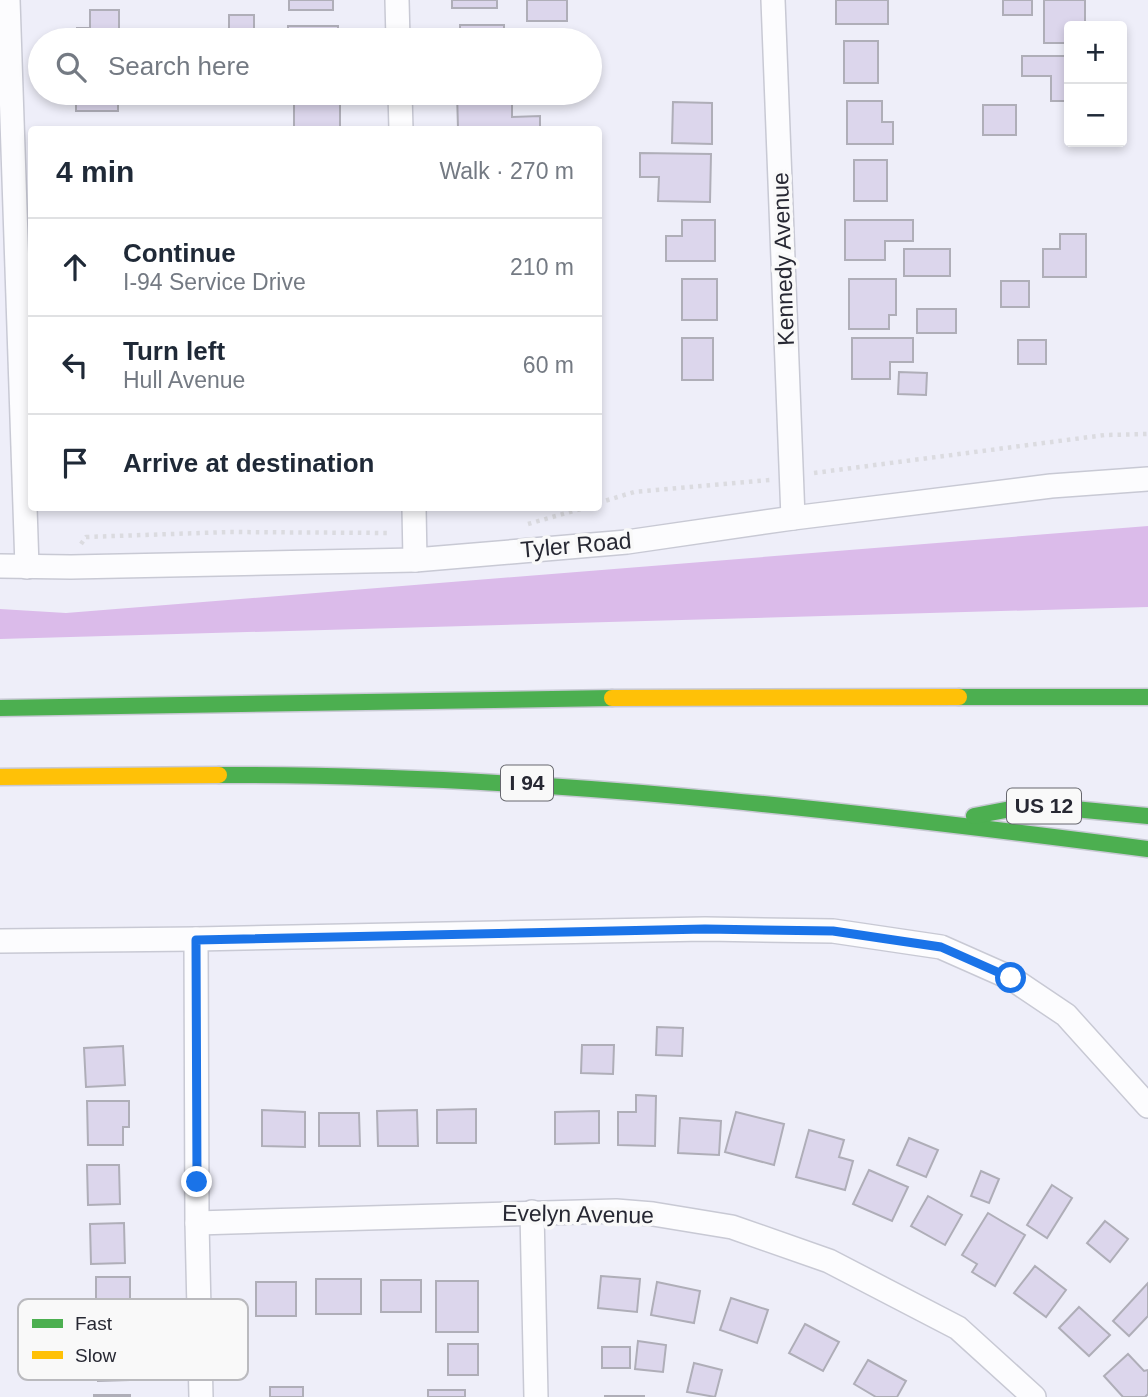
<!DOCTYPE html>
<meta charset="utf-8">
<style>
:root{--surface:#fff;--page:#f6f6f7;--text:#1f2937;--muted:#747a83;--line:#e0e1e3}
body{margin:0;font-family:Arial,sans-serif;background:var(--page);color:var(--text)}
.controls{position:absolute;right:21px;top:21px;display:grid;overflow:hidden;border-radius:7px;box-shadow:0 4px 10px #0003}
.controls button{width:63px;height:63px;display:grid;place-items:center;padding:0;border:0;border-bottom:2px solid var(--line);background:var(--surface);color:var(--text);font:35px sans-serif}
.stop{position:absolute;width:21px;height:21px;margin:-16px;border:5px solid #1a73e8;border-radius:50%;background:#fff}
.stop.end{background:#1a73e8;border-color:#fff;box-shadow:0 2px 7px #0008}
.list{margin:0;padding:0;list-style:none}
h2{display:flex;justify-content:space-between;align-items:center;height:91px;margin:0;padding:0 28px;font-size:30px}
h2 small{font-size:23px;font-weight:400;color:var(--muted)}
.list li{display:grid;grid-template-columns:46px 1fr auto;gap:21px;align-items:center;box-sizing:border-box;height:98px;padding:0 28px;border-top:2px solid var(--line)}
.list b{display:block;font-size:26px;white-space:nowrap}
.list p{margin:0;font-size:23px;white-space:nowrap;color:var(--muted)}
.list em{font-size:23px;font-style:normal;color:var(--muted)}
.icon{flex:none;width:38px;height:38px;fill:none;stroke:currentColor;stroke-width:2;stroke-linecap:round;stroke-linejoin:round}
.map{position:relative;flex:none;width:1148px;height:1397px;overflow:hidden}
.search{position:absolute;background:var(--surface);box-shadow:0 4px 10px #0003;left:28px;top:28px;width:574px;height:77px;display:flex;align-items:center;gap:18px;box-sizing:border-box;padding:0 24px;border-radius:38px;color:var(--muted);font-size:26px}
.panel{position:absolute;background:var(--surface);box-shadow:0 4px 10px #0003;left:28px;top:126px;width:574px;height:385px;border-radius:7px}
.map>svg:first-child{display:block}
.forest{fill:#dbbbea}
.building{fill:#dcd6ec;stroke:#afaeb8;stroke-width:2}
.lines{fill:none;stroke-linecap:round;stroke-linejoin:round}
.street-casing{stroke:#c8c9d4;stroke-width:26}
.fast-casing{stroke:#c8c9d4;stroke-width:19}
.slow-casing{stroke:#c8c9d4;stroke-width:19}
.path{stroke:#dbdbe0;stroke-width:4.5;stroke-dasharray:3.5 5;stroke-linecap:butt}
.street{stroke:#fcfcfe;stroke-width:23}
.fast{stroke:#4caf50;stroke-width:16}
.slow{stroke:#ffc107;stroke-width:16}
.route{stroke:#1a73e8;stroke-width:9}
.labels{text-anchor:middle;stroke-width:7;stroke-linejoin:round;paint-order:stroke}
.shield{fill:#f9f9f9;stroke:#66676e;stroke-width:2}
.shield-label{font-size:21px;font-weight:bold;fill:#272833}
.street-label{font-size:23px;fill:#272833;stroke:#f9f9f9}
.key{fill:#f9f9f9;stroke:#bababe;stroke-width:2}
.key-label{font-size:19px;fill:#272833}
</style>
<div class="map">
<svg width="1148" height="1397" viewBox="0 0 1148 1397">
<rect width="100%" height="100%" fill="#eeeef9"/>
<!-- forest -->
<path class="forest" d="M1148,526V607L0,639V609L66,613Z"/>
<!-- building -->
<g class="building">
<rect x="289" y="0" width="44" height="10"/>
<rect x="452" y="0" width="45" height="8"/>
<rect x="527" y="0" width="40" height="21"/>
<rect x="836" y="0" width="52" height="24"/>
<rect x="1003" y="0" width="29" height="15"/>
<path d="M1044,0H1085V26H1069V43H1044Z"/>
<path d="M90,10H119V40H77V28H90Z"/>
<rect x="229" y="15" width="25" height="24"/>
<rect x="460" y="25" width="44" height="15"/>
<rect x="288" y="26" width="50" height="14"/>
<rect x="844" y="41" width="34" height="42"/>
<path d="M1022,56H1069V101H1051V76H1022Z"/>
<rect x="76" y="93" width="42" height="18"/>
<rect x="294" y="93" width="46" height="35"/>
<path d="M457,93H512V117L540,116V130H513V127L458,128Z"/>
<path d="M847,101H882V122H893V144H847Z"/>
<path d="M673,102L712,103V144L672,143Z"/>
<rect x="983" y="105" width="33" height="30"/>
<rect x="76" y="128" width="38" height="2"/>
<path d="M640,153L711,154L710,202L658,201L659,177H640Z"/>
<rect x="854" y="160" width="33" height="41"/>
<path d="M682,220H715V261H666V236H682Z"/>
<path d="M845,220H913V241H885V260H845Z"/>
<path d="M1060,234H1086V277H1043V249H1060Z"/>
<rect x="904" y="249" width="46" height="27"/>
<rect x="682" y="279" width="35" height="41"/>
<path d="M849,279H896V315H889V329H849Z"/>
<rect x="1001" y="281" width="28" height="26"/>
<rect x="917" y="309" width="39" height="24"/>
<rect x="682" y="338" width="31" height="42"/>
<path d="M852,338H913V362H890V379H852Z"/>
<rect x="1018" y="340" width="28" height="24"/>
<path d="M899,372L927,373L926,395L898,394Z"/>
<path d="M657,1027L683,1028L682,1056L656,1055Z"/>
<path d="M582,1045H614L613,1074L581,1073Z"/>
<path d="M123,1046L125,1085L86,1087L84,1048Z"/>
<path d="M636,1095L656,1096L655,1146L618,1145V1112H636Z"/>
<path d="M87,1101H129V1127H123V1145H88Z"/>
<path d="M476,1109V1143H437V1110Z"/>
<path d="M262,1110L305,1112V1147L262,1146Z"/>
<path d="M417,1110L418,1146H378L377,1111Z"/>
<path d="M599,1111V1143L555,1144V1112Z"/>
<path d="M736,1112L784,1124L774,1165L725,1152Z"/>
<path d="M319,1113H359L360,1146H319Z"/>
<path d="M680,1118L721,1121L719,1155L678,1153Z"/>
<path d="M809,1130L844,1140L839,1157L853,1161L845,1190L796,1177Z"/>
<path d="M909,1138L938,1150L926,1177L897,1165Z"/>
<path d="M87,1165H119L120,1204L88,1205Z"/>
<path d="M869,1170L908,1187L892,1221L853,1204Z"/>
<path d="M981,1171L999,1179L989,1203L971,1196Z"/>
<path d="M1052,1185L1072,1198L1047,1238L1027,1225Z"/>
<path d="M928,1196L962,1215L945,1245L911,1226Z"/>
<path d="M988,1213L1025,1235L995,1286L972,1272L977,1264L962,1255Z"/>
<path d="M1105,1221L1128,1239L1110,1262L1087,1243Z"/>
<path d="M124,1223L125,1263L91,1264L90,1224Z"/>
<path d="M1035,1266L1066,1290L1046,1317L1014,1293Z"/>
<path d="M601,1276L640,1279L637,1312L598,1308Z"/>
<rect x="96" y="1277" width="34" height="45"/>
<rect x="316" y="1279" width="45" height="35"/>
<rect x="381" y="1280" width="40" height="32"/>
<rect x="436" y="1281" width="42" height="51"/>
<rect x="256" y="1282" width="40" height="34"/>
<path d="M657,1282L700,1291L694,1323L651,1315Z"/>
<path d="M1148,1283V1316L1129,1336L1113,1321Z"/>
<path d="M731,1298L768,1310L757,1343L720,1330Z"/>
<path d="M1079,1307L1110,1335L1089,1356L1059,1328Z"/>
<path d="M805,1324L839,1342L823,1371L789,1353Z"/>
<path d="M97,1340H129V1380L98,1381Z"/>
<path d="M638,1341L666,1345L663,1372L635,1369Z"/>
<rect x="448" y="1344" width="30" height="31"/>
<rect x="602" y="1347" width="28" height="21"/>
<path d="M1128,1354L1144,1371L1148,1370V1394L1145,1397H1123L1104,1376Z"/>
<path d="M868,1360L906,1381L897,1397H876L854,1384Z"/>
<path d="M694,1363L722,1370L715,1397L687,1392Z"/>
<rect x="270" y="1387" width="33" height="10"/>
<rect x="428" y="1390" width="37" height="7"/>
<rect x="94" y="1395" width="36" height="2"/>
<rect x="605" y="1396" width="39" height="1"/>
</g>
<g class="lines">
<defs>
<g id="street">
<path d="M8,0L27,567"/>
<path d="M397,0L398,40"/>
<path d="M773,0L793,518"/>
<path d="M400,93L401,130"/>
<path d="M414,508L415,560"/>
<path d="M0,566L71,567L415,560L627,542L793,518L1051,486L1148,479"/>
<path d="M196,939L197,1223L201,1397"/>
<path d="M0,941L196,939L705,929L833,931L941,947L1011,978L1066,1015L1148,1106"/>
<path d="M532,1212L536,1397"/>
<path d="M197,1223L616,1211L653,1214L732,1227L829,1261L958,1328L1034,1397"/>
</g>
<g id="fast">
<path d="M959,697H1148"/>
<path d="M0,708L612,698"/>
<path d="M219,775C531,774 839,809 1148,849"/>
<path d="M974,816L1032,805L1148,816"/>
</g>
<g id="slow">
<path d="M612,698L959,697"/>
<path d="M0,777L219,775"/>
</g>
</defs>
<!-- street casing -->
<use href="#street" class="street-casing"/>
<!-- fast casing -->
<use href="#fast" class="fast-casing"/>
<!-- slow casing -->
<use href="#slow" class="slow-casing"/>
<!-- path -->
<g class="path">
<path d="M814,473L1105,435L1148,434"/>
<path d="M598,503L634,492L770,480"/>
<path d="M528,524L584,508"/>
<path d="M81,544L86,537L229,532L391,533"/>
</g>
<!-- street -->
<use href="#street" class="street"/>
<!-- fast -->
<use href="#fast" class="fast"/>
<!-- slow -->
<use href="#slow" class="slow"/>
</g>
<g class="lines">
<!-- route -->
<path class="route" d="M197,1182L196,940L705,929L833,931L941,947L1011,978"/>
</g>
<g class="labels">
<!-- shield labels -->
<g class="shield">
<rect x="501" y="765.5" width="52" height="35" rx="5"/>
<rect x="1007" y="788.5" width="74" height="35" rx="5"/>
</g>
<g class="shield-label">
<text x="527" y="790">I 94</text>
<text x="1044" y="813">US 12</text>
</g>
<!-- street labels -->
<g class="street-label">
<text transform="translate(783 259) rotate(-92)" y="8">Kennedy Avenue</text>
<text transform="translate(576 545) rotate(-5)" y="8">Tyler Road</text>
<text transform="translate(578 1214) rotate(1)" y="8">Evelyn Avenue</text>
</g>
</g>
<!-- legend -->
<rect x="18" y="1299" width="230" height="81" rx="10" class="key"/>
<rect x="32" y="1319" width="31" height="9" fill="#4caf50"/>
<rect x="32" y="1351" width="31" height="8" fill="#ffc107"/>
<g class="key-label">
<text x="75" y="1330">Fast</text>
<text x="75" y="1362">Slow</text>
</g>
</svg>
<div class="controls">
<button>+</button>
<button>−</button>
</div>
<div class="stop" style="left:1011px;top:978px"></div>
<div class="stop end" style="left:197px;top:1182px"></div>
<div class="search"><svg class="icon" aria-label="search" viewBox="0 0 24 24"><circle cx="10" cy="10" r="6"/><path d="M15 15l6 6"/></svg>Search here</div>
<section class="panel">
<h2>4 min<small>Walk · 270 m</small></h2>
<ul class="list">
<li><svg class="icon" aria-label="ahead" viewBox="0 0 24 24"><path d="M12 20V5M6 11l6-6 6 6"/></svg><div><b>Continue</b><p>I-94 Service Drive</p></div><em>210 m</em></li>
<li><svg class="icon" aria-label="left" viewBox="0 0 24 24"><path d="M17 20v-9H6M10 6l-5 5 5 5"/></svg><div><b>Turn left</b><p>Hull Avenue</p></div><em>60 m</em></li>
<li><svg class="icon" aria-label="arrive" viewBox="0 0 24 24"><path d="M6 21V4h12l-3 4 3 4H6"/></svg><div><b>Arrive at destination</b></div></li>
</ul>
</section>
</div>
